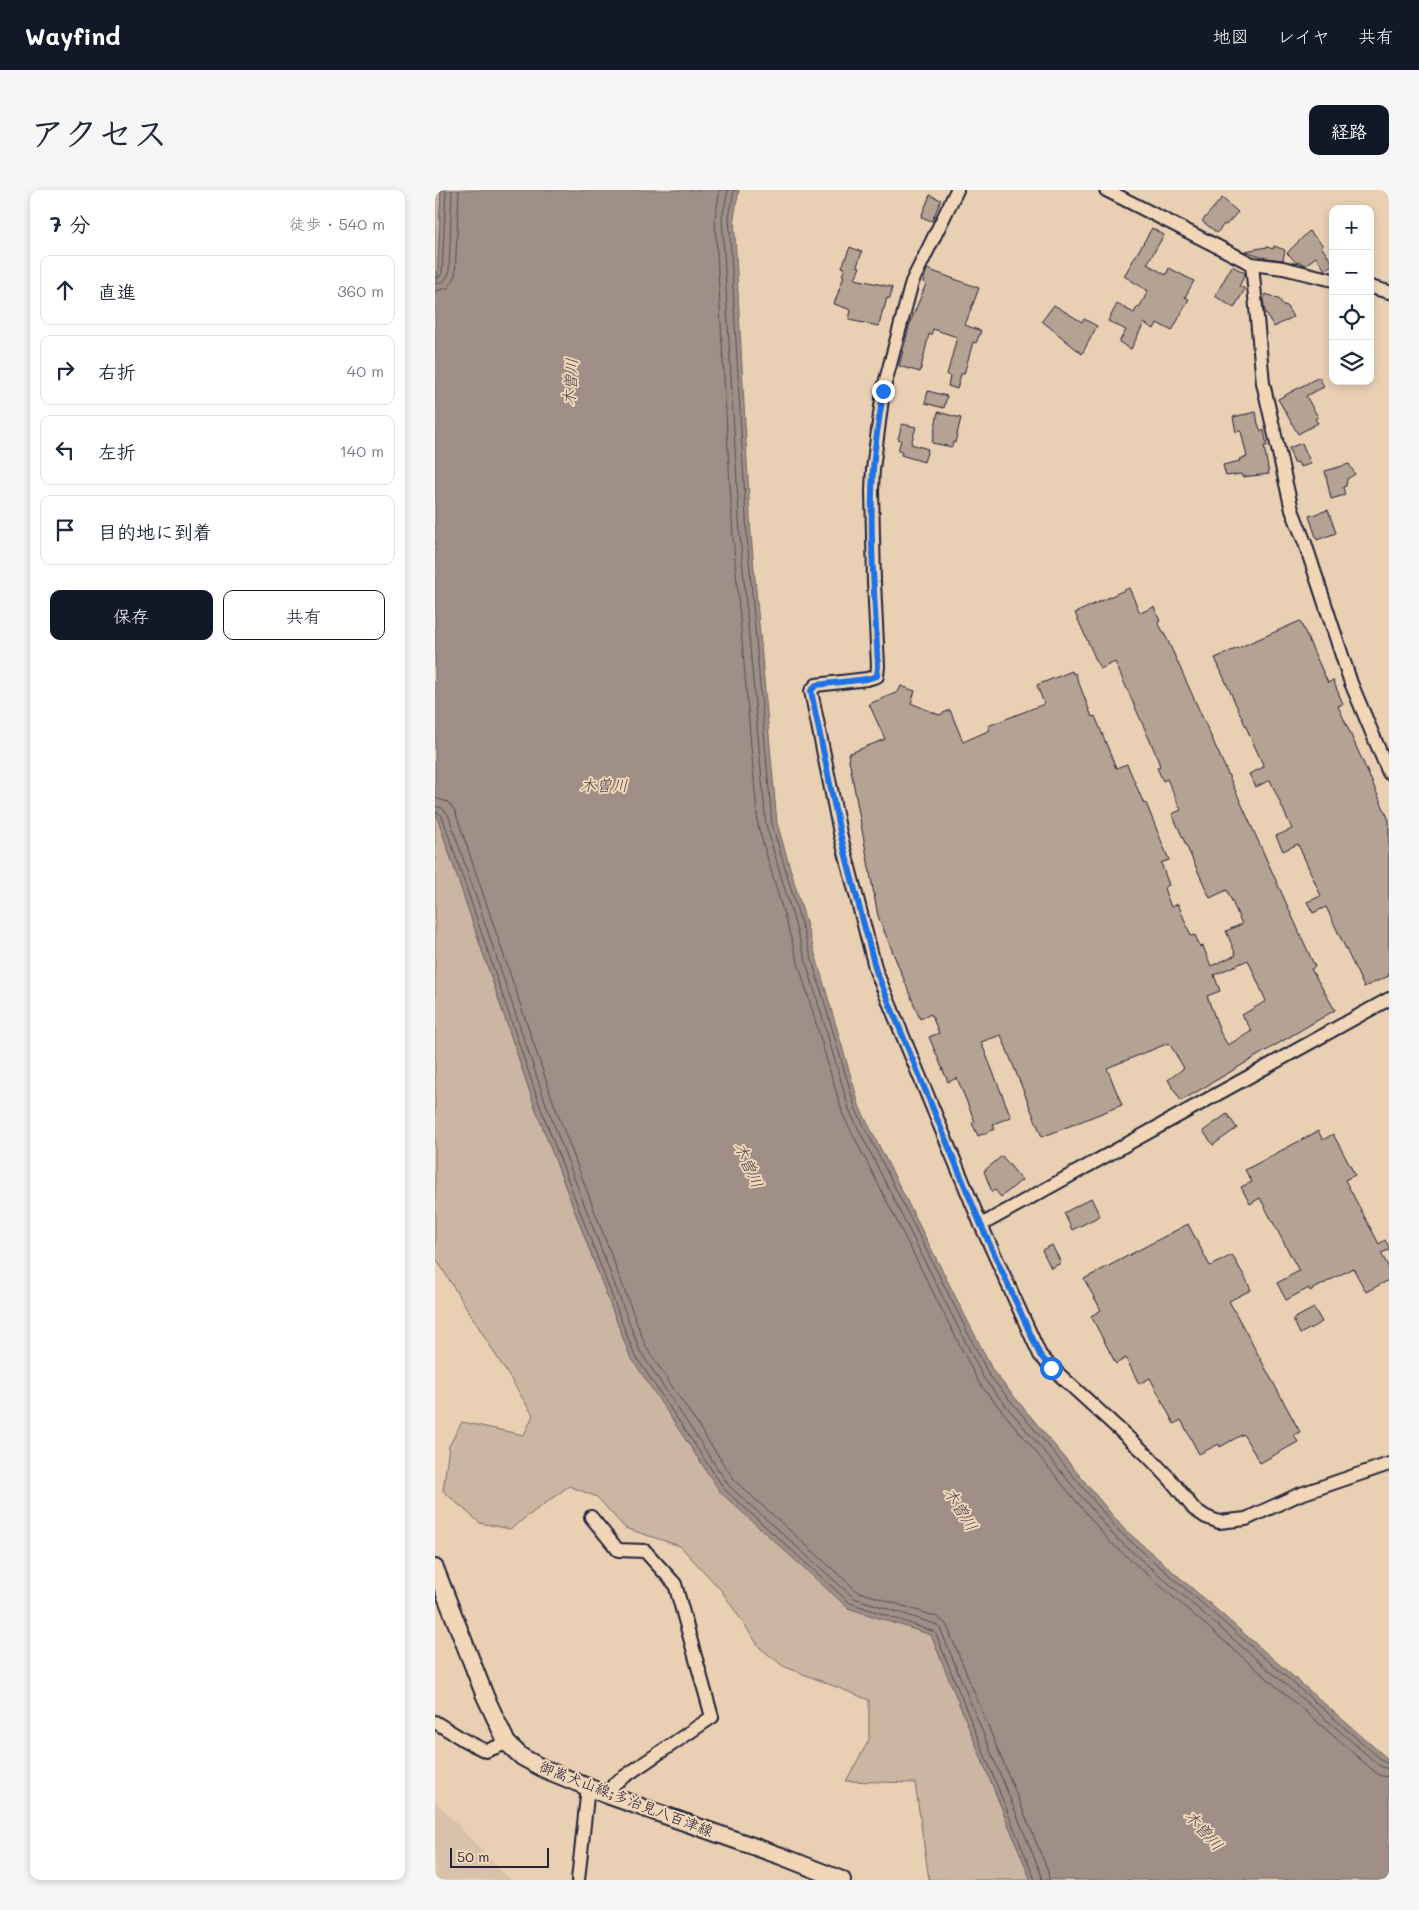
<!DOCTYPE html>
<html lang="ja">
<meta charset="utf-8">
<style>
:root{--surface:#fff;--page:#f6f6f7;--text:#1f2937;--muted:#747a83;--line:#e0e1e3;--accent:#111827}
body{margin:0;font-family:Mali,"Klee One",sans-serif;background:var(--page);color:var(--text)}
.controls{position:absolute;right:15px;top:15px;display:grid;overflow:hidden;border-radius:10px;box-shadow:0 2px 8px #0003}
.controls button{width:45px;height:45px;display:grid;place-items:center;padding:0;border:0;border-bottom:1px solid var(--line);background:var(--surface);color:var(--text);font:25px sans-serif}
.scale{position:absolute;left:15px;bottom:12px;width:99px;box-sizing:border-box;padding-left:5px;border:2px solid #22223b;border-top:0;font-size:14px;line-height:18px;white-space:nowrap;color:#22223b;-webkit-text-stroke:4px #f1d7b8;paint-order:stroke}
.stop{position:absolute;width:15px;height:15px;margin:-11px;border:4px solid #1a73e8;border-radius:50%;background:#fff}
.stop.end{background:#1a73e8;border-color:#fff;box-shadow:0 1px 5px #0008}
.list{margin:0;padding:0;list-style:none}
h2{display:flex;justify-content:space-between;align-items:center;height:65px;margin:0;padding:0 20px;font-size:21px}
h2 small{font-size:16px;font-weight:400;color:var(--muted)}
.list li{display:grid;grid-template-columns:32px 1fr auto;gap:15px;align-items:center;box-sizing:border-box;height:70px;margin:0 10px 10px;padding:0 10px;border:1px solid var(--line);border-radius:10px}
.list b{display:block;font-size:19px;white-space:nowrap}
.list em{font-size:16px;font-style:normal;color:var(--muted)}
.actions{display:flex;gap:10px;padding:15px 20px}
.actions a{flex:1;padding:11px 0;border:1px solid var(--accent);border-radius:10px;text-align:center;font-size:18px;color:var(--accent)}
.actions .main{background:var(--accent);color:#fff}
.icon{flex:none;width:28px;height:28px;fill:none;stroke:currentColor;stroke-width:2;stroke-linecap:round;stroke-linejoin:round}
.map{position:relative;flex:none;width:954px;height:1690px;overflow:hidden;border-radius:10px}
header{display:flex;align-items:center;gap:30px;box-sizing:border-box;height:70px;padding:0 25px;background:var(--accent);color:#fff}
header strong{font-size:24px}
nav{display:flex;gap:28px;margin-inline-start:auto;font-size:18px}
.intro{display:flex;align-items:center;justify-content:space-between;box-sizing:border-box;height:120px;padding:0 30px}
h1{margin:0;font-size:35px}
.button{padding:12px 22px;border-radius:10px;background:var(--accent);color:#fff;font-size:18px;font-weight:700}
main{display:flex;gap:30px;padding:0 30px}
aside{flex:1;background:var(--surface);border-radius:10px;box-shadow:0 2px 8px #0003}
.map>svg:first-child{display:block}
.built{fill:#d9c2a9}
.green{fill:#cbb6a1;stroke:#766c6e}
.water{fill:#9f8f86;stroke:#6d6368}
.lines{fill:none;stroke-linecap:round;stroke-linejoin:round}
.shore{stroke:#544e59;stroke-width:1}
.building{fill:#b4a293;stroke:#22223b;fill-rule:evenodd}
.minor-casing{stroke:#22223b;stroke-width:16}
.major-casing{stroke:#22223b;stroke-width:20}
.minor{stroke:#f1d7b8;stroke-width:12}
.major{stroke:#f1d7b8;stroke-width:16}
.route{stroke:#1a73e8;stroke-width:6}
.labels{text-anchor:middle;stroke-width:4;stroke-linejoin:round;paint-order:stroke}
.street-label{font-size:15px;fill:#22223b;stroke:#f1d7b8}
.water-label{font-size:16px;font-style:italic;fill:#484352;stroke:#f1d7b8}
</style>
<header>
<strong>Wayfind</strong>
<nav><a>地図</a><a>レイヤ</a><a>共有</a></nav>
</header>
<div class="intro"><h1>アクセス</h1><a class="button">経路</a></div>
<main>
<aside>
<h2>7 分<small>徒歩 · 540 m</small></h2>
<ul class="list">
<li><svg class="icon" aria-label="ahead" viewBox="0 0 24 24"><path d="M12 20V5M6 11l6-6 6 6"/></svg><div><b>直進</b></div><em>360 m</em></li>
<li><svg class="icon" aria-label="right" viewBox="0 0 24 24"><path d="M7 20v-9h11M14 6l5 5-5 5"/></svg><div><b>右折</b></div><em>40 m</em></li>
<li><svg class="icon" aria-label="left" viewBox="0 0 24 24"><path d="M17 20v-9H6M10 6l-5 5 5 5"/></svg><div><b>左折</b></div><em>140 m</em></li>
<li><svg class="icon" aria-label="arrive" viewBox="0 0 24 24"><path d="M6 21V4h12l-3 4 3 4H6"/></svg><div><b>目的地に到着</b></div></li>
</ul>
<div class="actions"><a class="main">保存</a><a>共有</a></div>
</aside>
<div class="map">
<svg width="954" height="1690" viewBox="0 0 954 1690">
<rect width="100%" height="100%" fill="#e9d0b3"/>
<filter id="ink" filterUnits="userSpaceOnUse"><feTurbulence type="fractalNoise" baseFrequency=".02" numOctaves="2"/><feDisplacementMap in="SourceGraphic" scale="10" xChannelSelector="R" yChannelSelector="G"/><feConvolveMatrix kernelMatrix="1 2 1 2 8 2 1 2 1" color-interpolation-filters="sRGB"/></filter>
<g filter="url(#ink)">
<!-- built -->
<path class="built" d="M0,1611L75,1690H0Z"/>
<!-- green -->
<g class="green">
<path d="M0,0H6L2,100L0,105Z"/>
<path d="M0,621L100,917L195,1166L413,1418L496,1444L596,1690H494L480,1593L411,1591L434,1550V1510L348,1476L325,1458L286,1400L245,1356L190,1338L162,1307L134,1296L75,1339L45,1333L8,1301L14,1256L27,1232L89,1245L98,1225L0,1067Z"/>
</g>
<!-- water -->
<path class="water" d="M6,0H304L299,27L316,345L342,633L425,918L558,1181L688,1338L954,1570V1690H596L496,1445L413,1418L286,1303L195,1166L100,917L0,621V105L2,100Z"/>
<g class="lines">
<!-- shore -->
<g class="shore">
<path d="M285,0L280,28L298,347L323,636L408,925L544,1193L675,1352L940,1582L946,1586L954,1587"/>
<path d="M293,0L287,28L305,346L331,635L415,922L549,1189L680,1347L945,1576L954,1579"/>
<path d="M299,0L294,27L312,346L337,634L421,920L554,1185L685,1342L949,1572L954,1573"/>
<path d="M0,88L5,87L7,82L11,0"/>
<path d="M0,94L8,92L14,84L17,0"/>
<path d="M0,101L13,98L20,87L24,0"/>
<path d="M0,608L13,612L20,621L118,911L211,1157L300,1291L422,1401L502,1427L511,1434L613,1681L614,1690"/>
<path d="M0,616L7,618L13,624L111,914L205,1161L294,1296L419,1408L500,1434L505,1438L606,1684L607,1690"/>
<path d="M0,622L4,623L7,626L105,916L199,1164L290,1300L415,1413L500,1442L600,1690"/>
</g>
</g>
<!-- building -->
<g class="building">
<path d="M495,5L506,10L497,31L486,27Z"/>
<path d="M787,8L803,22L791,35L789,34L782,43L767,31Z"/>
<path d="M717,38L729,45L712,74L731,85L734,78L759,91L750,107L754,109L737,141L722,133L719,139L709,133L696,159L684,152L691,140L673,131L682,114L699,123L702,117L704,118L713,101L689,86Z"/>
<path d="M874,41L888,55L886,56L898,74L890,80L881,67L870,75L864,72L862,73L852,63Z"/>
<path d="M839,56L850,60L848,70L831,68L810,61L832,57L838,59Z"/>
<path d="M415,57L427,62L422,76L425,77L420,89L457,97L455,109L452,108L449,119H448L444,136L414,130L416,120L399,114L409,86L407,85L410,78L407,77Z"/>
<path d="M797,76L810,83V85L804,96L810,99L799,118L780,106Z"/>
<path d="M492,79L544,98L530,135L546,141L541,153L538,152L529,184H526L522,199L513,196L515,186L512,185L522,147L498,139L496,145L494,144L485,182L464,176L475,133L491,94L488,92Z"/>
<path d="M831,104L845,110L848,116L851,115L858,127L839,137L830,122L828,110Z"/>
<path d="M619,115L647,132L649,129L662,136L647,164L607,131Z"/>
<path d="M884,187L889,197L871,206L883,227L880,229L883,233L863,244L843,209Z"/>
<path d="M493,201L512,206L509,218L490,213Z"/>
<path d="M503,222L526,228L520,253L518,252L517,257L497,253Z"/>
<path d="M821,222L823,234L826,241L829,240L832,256H829L834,284L807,287L806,284L791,286L788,275L805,271L804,269L812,267L806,241L801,242L798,227Z"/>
<path d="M467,234L481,237L476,254L493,259L489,272L466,265L467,262L463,261L466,250L463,249Z"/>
<path d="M867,253L876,274L865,277L863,272L859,273L854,258Z"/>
<path d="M914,274L920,284L912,289L911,296L908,297L910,305L896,309L890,281Z"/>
<path d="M893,320L901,343L882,350L874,326Z"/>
<path d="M694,398L705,423L719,417L725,431L723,432L733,451L880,777L876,779L900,820L746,911L733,890L749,878L734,853L672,878L687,915L607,947L566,845L546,852L576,927L558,934L560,939L543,946L537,933L540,932L522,888L513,892L494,847L504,843L496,824L485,829L443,726L413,564L450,549L434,514L463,502L466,496L480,501L476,513L504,525L515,520L528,552L555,540L553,536L609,514L602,495L637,481L638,484L640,483L657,527L660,526L681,578L692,574L709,614L711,613L734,670L726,673L734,695L729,698L736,717L743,714L756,746L760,745L765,757L768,756L776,776L801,765L791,741L807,734L792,700L775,708L737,624L746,620L732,589L728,591L722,578L725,576L720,562L680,472L665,479L640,423ZM813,770L831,811L807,825L817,841L793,855L786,844L772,806L785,801L779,785Z"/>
<path d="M865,431L893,493L898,490L908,514L903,516L954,630V786L929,797L891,717L878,723L872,712L886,706L863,654L848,661L841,646L857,639L835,590L821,597L814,584L829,577L780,468Z"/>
<path d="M792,924L802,938L778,955L768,941Z"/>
<path d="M883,941L888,950L898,944L920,985L910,990L944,1054L950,1050L954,1057V1060L946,1063L954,1078V1090L931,1102L918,1078L875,1101L874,1098L851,1110L842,1093L864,1081L825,1008L815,1014L806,997L817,992L810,980Z"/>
<path d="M567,966L587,990L566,1007L560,1000L557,1002L549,981Z"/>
<path d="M656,1008L665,1026L637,1040L629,1023Z"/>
<path d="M753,1034L775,1076L797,1065L811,1089L816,1100L794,1111L865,1242L859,1245L863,1252L825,1273L808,1244L785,1257L784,1254L764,1264L746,1230L739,1234L715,1188L704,1194L691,1168L681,1174L656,1126L666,1120L649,1089Z"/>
<path d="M617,1055L626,1073L616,1078L607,1060Z"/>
<path d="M879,1118L887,1132L865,1144L858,1129Z"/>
</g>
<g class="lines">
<defs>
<g id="minor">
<path d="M522,0L477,92L448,201L438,279L437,300L439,392L443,476L442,486L432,489L381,495L376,501L405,643L441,781L546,1035L605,1165L617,1178L711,1264L735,1289L759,1319L771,1327L784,1332L811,1329L863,1305L954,1274"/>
<path d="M671,0L817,74L848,78L898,90"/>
<path d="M817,74L828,193L857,320L870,353L916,493L954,583"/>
<path d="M935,97L954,102"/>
<path d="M546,1035L954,809"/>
<path d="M156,1327L183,1360L210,1361L240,1394L277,1527L180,1593L172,1605"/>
<path d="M0,1532L29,1550L51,1561L72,1553"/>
<path d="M143,1690L153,1597"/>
</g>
<path id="major" d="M0,1378L50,1506L72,1553L87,1567L109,1579L172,1605L346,1666L407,1690"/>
</defs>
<!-- minor casing -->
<use href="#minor" class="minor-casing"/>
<!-- major casing -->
<use href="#major" class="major-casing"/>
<!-- minor -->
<use href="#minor" class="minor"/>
<!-- major -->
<use href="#major" class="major"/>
</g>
</g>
<g class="lines" filter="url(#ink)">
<!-- route -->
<path class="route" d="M448,201C445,228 439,255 438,281C434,346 440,411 443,476L442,486L432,489L381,495L376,501L405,643L441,781L546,1035L605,1165L616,1178"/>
</g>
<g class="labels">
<!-- street labels -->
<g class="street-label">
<text transform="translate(191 1609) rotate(21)" y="5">御嵩犬山線;多治見八百津線</text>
</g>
<!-- water labels -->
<g class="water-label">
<text transform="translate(135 192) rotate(-86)" y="6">木曽川</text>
<text x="169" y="601">木曽川</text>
<text transform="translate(314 975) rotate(66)" y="6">木曽川</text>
<text transform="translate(526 1319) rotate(58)" y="6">木曽川</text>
<text transform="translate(769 1640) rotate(48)" y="6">木曽川</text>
</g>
</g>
</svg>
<div class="controls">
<button>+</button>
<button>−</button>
<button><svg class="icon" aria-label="locate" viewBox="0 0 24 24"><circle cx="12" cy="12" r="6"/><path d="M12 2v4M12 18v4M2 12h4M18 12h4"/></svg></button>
<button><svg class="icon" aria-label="layers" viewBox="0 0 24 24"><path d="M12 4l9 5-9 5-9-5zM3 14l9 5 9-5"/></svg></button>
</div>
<div class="scale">50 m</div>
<div class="stop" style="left:616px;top:1178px"></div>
<div class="stop end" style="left:448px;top:201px"></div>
</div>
</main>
